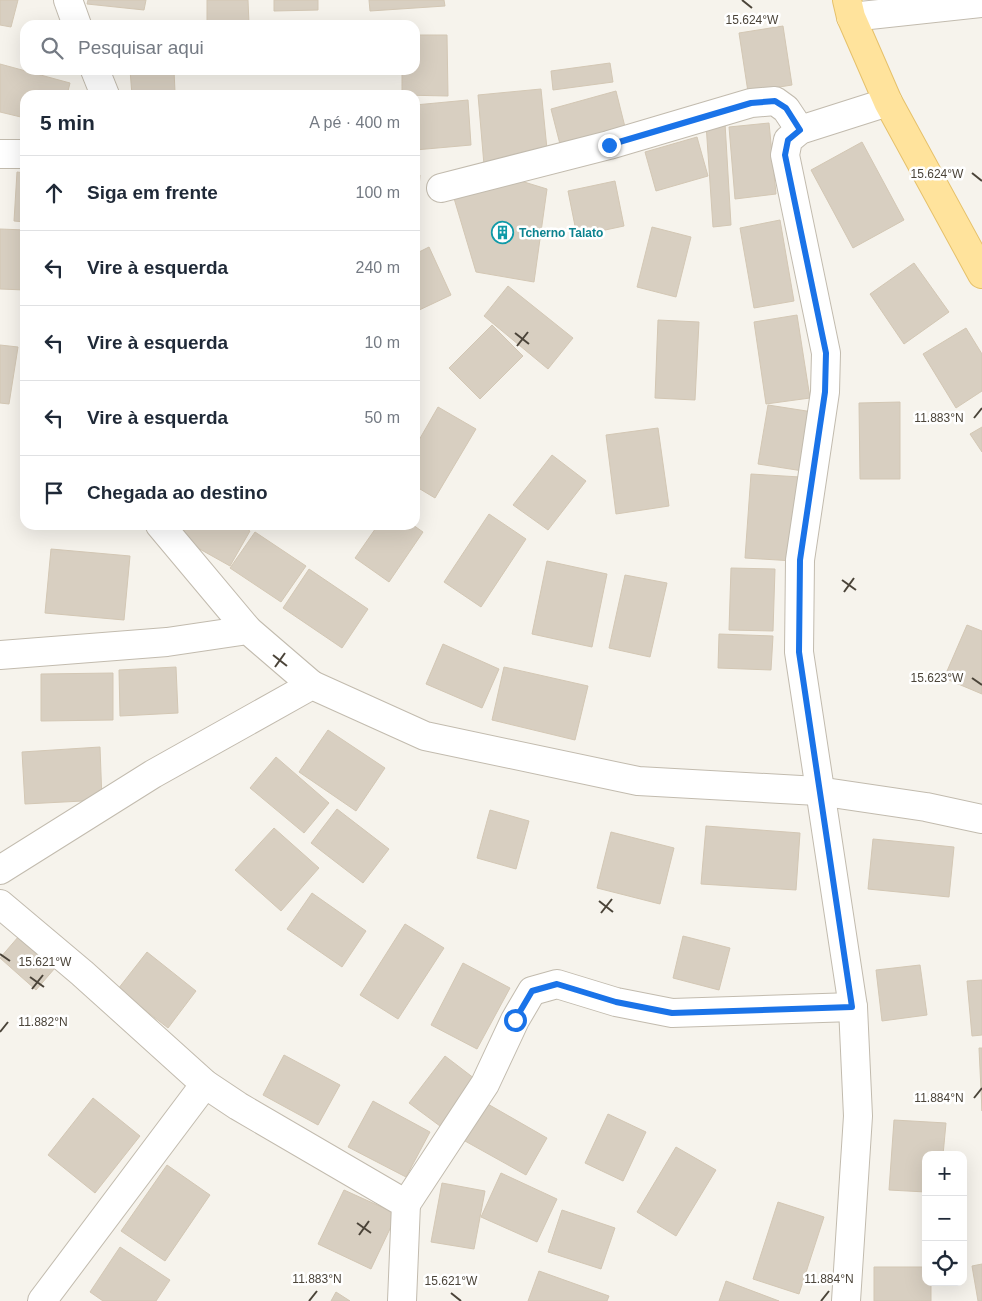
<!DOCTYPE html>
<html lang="pt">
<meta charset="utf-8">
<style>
:root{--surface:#fff;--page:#f2f2f3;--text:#1f2937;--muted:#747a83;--line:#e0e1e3}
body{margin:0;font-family:Helvetica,sans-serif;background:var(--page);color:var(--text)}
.controls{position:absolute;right:15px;bottom:15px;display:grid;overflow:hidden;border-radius:10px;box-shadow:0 5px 20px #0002}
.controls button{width:45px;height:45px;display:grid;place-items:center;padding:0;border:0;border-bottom:1px solid var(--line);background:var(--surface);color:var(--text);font:25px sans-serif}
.stop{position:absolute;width:15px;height:15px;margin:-11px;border:4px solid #1a73e8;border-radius:50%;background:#fff}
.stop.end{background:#1a73e8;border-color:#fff;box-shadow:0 1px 5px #0008}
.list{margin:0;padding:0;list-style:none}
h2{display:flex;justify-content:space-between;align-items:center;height:65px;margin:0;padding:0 20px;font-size:21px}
h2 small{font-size:16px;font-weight:400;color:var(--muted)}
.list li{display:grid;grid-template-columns:32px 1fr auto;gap:15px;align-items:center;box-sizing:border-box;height:75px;padding:0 20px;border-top:1px solid var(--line)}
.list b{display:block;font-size:19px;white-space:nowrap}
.list em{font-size:16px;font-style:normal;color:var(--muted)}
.icon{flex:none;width:28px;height:28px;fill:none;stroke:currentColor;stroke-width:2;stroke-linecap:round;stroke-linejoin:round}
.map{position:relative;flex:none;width:982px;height:1301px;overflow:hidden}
.search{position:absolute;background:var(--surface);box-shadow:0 5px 20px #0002;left:20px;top:20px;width:400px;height:55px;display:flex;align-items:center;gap:12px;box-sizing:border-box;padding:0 18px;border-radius:15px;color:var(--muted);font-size:19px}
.panel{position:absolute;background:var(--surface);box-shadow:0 5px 20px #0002;left:20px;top:90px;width:400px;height:440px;border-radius:15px}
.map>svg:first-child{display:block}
.building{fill:#d8cfc1;stroke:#d3c7b4}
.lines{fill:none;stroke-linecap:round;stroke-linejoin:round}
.minor-casing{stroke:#c2bbae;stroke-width:30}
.major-casing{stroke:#e6c16a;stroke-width:30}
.minor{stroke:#fff;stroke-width:28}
.major{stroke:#ffe39c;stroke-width:28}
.route{stroke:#1a73e8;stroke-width:6}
.ticks{fill:none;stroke:#4b4439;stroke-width:2}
.labels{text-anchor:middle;stroke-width:5;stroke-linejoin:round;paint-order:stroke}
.culture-label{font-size:12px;font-weight:bold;fill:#0d838f;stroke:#fff;text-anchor:start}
.ticks-label{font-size:12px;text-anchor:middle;fill:#4b4439;stroke:#fff;stroke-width:5;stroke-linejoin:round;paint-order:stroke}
</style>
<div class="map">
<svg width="982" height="1301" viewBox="0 0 982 1301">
<rect width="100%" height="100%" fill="#f6f3ec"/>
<!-- building -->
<g class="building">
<path d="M0,0H18L11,27L0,25Z"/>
<path d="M88,0H146L144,10L87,4Z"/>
<path d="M207,0H248L249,24H207Z"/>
<path d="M274,0H318V10L274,11Z"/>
<path d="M369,0H444L445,6L370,11Z"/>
<path d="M783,26L792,85L748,92L739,33Z"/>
<path d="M415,35H447L448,96L402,95V70H415Z"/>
<path d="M610,63L613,82L553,90L551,71Z"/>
<path d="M0,64L70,83L67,95H25V118L0,112Z"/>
<path d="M130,70H174L175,92L132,95Z"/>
<path d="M541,89L548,159L484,165L478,95Z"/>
<path d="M616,91L627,135L562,152L551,109Z"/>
<path d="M468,100L471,145L415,150V105Z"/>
<path d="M725,123L731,225L713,227L706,124Z"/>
<path d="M769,123L776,194L735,199L729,127Z"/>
<path d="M697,137L708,176L656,191L645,152Z"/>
<path d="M862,142L904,220L853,248L811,170Z"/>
<path d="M17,172L25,173V222L14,221Z"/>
<path d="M415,175H420L417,214H415Z"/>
<path d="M511,178L547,189L534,282L476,272L453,195Z"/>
<path d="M615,181L624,226L577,236L568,191Z"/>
<path d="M780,220L794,301L754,308L740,228Z"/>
<path d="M652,227L691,237L676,297L637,287Z"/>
<path d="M0,229L25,230V290L0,289Z"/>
<path d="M429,247L451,295L415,312V254Z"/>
<path d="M914,263L949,312L904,344L870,294Z"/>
<path d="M508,286L573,338L548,369L484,316Z"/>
<path d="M797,315L810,398L766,404L754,322Z"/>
<path d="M658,320L699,322L695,400L655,398Z"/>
<path d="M492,325L523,356L480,399L449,368Z"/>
<path d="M966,328L982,354V391L956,408L923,354Z"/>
<path d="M0,345L18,347L9,404L0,403Z"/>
<path d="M900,402V479H860L859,403Z"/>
<path d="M768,405L813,412L803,471L758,464Z"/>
<path d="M438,407L476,429L435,498L415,486V447Z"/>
<path d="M982,427V452L970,434Z"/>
<path d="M658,428L669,506L616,514L606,435Z"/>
<path d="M552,455L586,481L548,530L513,505Z"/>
<path d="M751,474L800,477L794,561L745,558Z"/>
<path d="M489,514L526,539L481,607L444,582Z"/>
<path d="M187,525H240L250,531L230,566L180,538Z"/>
<path d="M378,525H413L423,532L389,582L355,558Z"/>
<path d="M255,532L306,566L281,602L230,568Z"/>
<path d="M51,549L130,556L124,620L45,613Z"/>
<path d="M547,561L607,574L592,647L532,634Z"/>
<path d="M731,568L775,569L773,631L729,630Z"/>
<path d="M309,569L368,609L342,648L283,608Z"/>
<path d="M625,575L667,583L650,657L609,648Z"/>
<path d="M967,625L982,631V694L944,678Z"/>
<path d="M719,634L773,636L771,670L718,668Z"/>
<path d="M443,644L499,669L482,708L426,684Z"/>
<path d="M176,667L178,713L120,716L119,670Z"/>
<path d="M504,667L588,686L575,740L492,720Z"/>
<path d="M113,673V720L41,721V674Z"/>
<path d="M328,730L385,768L356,811L299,772Z"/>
<path d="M100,747L102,800L25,804L22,752Z"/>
<path d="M276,757L329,803L304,833L250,788Z"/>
<path d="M337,809L389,849L363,883L311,843Z"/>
<path d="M490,810L529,821L516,869L477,858Z"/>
<path d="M706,826L800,833L796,890L701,884Z"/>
<path d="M274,828L319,868L281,911L235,870Z"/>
<path d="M611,832L674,848L660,904L597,888Z"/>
<path d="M873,839L954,847L949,897L868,889Z"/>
<path d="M312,893L366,931L342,967L287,929Z"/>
<path d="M405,924L444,948L398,1019L360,995Z"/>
<path d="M19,936L55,968L36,990L0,958Z"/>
<path d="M683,936L730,948L719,990L673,978Z"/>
<path d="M147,952L196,991L168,1028L118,989Z"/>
<path d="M463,963L510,988L477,1049L431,1025Z"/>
<path d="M920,965L927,1015L882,1021L876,970Z"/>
<path d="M982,980V1035L972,1036L967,981Z"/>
<path d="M979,1048H982V1111Z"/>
<path d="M284,1055L340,1085L318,1125L263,1095Z"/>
<path d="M445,1056L479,1082L444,1129L409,1103Z"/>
<path d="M93,1098L140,1136L95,1193L48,1155Z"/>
<path d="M373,1101L430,1132L406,1177L348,1147Z"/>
<path d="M486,1103L547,1138L526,1175L465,1141Z"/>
<path d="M608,1114L646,1132L623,1181L585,1163Z"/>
<path d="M894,1120L946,1123L943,1155H926V1192L889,1190Z"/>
<path d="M676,1147L716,1170L676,1236L637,1212Z"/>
<path d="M167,1165L210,1195L165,1261L121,1231Z"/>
<path d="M501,1173L557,1199L537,1242L481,1217Z"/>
<path d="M442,1183L485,1191L474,1249L431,1242Z"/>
<path d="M344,1190L397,1214L371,1269L318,1244Z"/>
<path d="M778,1202L824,1217L799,1294L753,1279Z"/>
<path d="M562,1210L615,1228L601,1269L548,1252Z"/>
<path d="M120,1247L170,1280L156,1301H103L90,1292Z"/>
<path d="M982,1264V1301H978L972,1266Z"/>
<path d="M874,1267H926V1282H931V1301H874Z"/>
<path d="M539,1271L609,1296L607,1301H528Z"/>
<path d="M726,1281L779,1301H719Z"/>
<path d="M336,1292L350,1301H331Z"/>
</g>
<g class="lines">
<defs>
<g id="minor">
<path d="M68,0L77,25"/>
<path d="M851,17L982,3"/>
<path d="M95,70L105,95"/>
<path d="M0,154H25"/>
<path d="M441,188L609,145L751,103L775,101L786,109L800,130"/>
<path d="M160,525L248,630"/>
<path d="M0,655L167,642L248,630L312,685"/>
<path d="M0,870L153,774L312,685L425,736L638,781L818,791L926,807L982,819"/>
<path d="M0,904L82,973L205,1084L238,1106L406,1204L402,1301"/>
<path d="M406,1204L485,1084L515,1020L532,991L557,984L616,1002L672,1013L853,1007"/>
<path d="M42,1301L205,1084"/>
<path d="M846,1301L858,1116L853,1007L799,652L800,560L825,392L826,353L785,155L788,140L800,130L888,102"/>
</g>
<path id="major" d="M847,0L851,17L888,102L982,274"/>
</defs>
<!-- minor casing -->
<use href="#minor" class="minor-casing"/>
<!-- major casing -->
<use href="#major" class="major-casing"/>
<!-- minor -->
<use href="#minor" class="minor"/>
<!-- major -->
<use href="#major" class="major"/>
</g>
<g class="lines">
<!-- route -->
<path class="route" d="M515,1020L532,991L557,984L616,1002L672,1013L852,1007L799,652L800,560L825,392L826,353L785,155L788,140L800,130L786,108L775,101L751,103L609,145"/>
</g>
<!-- ticks -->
<path class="ticks" d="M742,0L752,8M972,173L982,181M515,333L529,344M517,346L528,332M974,418L982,408M842,580L856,590M844,592L854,578M273,655L287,666M275,667L285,653M972,678L982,685M599,901L613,912M601,913L612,899M0,954L10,961M30,977L44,987M32,989L43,975M0,1032L8,1022M974,1098L982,1088M357,1223L371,1233M359,1235L369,1221M451,1293L461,1301M309,1301L317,1291M821,1301L829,1291"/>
<!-- icons -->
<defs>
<symbol id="building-ring" viewBox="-11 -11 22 22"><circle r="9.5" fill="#fff" stroke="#0f9aa8" stroke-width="1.5"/><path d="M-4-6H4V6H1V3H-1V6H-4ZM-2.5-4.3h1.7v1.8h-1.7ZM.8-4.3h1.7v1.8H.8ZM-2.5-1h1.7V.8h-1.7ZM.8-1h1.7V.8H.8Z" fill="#0f9aa8"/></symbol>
</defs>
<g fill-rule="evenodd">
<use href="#building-ring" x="490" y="220" width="25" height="25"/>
</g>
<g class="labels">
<!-- culture labels -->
<g class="culture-label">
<text x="519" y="237">Tcherno Talato</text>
</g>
</g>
<g class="ticks-label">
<text x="752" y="24">15.624°W</text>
<text x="937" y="178">15.624°W</text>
<text x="939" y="422">11.883°N</text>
<text x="937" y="682">15.623°W</text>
<text x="45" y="966">15.621°W</text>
<text x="43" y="1026">11.882°N</text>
<text x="939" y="1102">11.884°N</text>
<text x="317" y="1283">11.883°N</text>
<text x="829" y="1283">11.884°N</text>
<text x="451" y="1285">15.621°W</text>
</g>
</svg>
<div class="controls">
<button>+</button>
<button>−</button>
<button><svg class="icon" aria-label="locate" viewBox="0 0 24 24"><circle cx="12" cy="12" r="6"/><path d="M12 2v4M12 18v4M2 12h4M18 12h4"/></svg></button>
</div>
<div class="stop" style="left:515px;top:1020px"></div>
<div class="stop end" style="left:609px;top:145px"></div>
<div class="search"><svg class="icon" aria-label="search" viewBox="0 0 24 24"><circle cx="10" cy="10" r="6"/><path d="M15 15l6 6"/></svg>Pesquisar aqui</div>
<section class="panel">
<h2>5 min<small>A pé · 400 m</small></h2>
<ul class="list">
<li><svg class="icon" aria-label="ahead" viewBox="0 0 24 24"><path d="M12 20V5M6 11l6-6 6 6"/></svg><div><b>Siga em frente</b></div><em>100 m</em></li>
<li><svg class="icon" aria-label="left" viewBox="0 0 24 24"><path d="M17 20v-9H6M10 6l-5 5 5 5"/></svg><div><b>Vire à esquerda</b></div><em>240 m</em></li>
<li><svg class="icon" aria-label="left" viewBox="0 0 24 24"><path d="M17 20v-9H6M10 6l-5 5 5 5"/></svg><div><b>Vire à esquerda</b></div><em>10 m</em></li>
<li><svg class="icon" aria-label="left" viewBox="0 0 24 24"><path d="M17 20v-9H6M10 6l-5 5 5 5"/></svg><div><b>Vire à esquerda</b></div><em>50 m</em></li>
<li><svg class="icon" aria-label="arrive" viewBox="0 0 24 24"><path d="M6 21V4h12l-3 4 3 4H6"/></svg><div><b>Chegada ao destino</b></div></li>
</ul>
</section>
</div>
